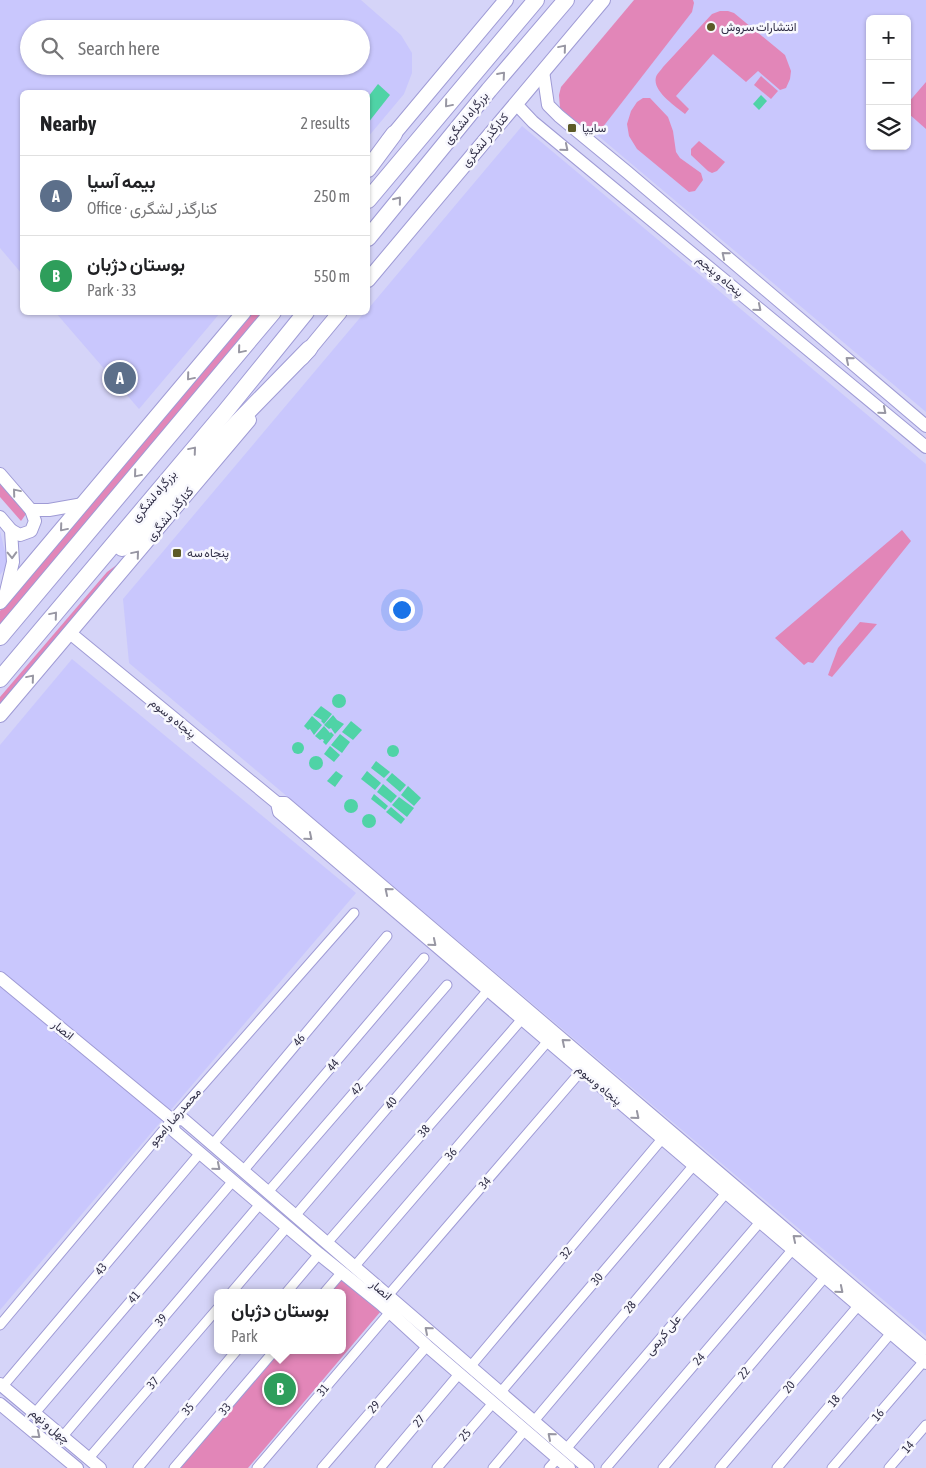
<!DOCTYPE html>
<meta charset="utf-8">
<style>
:root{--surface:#fff;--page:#f6f6f6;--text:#202124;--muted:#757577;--line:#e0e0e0;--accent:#1a73e8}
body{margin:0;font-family:"Asap Condensed",Vazirmatn,sans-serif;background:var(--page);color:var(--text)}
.controls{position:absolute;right:15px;top:15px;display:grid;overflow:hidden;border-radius:8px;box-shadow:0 1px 4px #0004}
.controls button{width:45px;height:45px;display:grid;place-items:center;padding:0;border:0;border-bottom:1px solid var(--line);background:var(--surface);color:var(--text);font:25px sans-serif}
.you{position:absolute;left:401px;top:609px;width:18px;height:18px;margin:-12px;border:4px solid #fff;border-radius:50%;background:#1a73e8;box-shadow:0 0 0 8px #1a73e833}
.badge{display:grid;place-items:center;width:32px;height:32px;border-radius:50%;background:var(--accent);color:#fff;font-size:16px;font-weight:700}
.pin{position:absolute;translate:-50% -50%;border:2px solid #fff;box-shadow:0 1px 5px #0006}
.popup{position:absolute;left:214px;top:1289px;width:132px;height:65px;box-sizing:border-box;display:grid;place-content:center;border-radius:8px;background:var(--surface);filter:drop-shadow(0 1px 4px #0005);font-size:16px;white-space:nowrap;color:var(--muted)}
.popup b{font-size:19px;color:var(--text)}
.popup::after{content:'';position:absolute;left:50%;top:100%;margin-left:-10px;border:10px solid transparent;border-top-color:var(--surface)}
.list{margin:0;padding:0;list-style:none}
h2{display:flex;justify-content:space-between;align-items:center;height:65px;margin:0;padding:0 20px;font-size:21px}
h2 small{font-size:16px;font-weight:400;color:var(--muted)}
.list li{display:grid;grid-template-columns:32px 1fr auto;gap:15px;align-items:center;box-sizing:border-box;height:80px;padding:0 20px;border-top:1px solid var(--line)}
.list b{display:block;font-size:19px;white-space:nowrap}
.list p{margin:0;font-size:16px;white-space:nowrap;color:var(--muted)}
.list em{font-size:16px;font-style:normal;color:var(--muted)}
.icon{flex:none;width:28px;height:28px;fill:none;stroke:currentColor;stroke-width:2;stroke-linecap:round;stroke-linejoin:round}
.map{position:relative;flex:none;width:926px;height:1468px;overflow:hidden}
.search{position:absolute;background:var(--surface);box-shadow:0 1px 4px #0004;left:20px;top:20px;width:350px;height:55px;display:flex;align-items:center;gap:12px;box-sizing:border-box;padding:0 18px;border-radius:28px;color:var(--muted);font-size:19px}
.panel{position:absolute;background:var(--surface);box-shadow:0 1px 4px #0004;left:20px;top:90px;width:350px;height:225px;border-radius:8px}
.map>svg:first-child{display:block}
.built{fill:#c9c7fd;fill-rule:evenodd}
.green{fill:#e286b8}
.water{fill:#4fd3a6}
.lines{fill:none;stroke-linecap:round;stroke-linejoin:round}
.street-casing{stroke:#9f9bd5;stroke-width:11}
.secondary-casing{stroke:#9f9bd5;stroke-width:14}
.primary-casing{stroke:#9f9bd5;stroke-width:16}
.highway-casing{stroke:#9f9bd5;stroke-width:18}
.street{stroke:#fff;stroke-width:9}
.secondary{stroke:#fff;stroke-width:12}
.primary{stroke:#fff;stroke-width:14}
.highway{stroke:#fff;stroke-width:16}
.oneway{stroke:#9897a3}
.poi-dot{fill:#5c5a27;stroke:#f8f8fe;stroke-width:2}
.labels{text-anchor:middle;stroke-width:5;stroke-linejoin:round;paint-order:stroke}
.poi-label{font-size:12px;fill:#312f47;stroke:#f8f8fe;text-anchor:start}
.street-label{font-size:12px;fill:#312f47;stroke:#f8f8fe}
</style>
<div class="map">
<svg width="926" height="1468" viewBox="0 0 926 1468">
<rect width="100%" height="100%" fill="#d5d4f8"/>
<!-- built -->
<g class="built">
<path d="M0,0H361L401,35L412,53V73L404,94L368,137V92H22V274L0,248ZM29,29H361V66H29Z"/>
<path d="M636,0H926V412L564,107ZM870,19H907V146H870Z"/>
<path d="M522,126L926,464V1336L129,663L123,599L364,313L368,312V309Z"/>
<path d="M56,313H220L139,409Z"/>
<path d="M0,531L8,564L0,575Z"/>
<path d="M72,659L356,893L0,1310V745Z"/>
</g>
<!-- green -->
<g class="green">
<path d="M634,0H693L694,3L692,12L599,132L591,135L560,108L559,95L561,87Z"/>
<path d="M720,11H728L734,13L785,55L791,71L790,79L786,88L780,90L758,71L746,82L713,54L676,96L689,109L685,114C675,106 652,91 656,77C657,74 661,70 663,67L712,14Z"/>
<path d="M761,76L778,91L771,99L754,85Z"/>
<path d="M926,82V129L909,114L907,104Z"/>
<path d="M643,98H650L668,117L673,131L676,152L680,158L701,173L703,180L695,191L689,192L637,149L629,136L627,124L631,111L637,102Z"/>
<path d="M699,141L725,162L717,171L712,173L708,171L691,155V149Z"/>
<path d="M251,313H266L0,628V611Z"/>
<path d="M0,483L26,514L21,521L0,497Z"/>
<path d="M902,530L911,541L813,663L808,662L804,665L775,638Z"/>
<path d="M129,556L0,708V697L107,572Z"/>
<path d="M860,622L877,624L832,677L828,675L838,648Z"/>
<path d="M341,1277L381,1311L248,1468H178L279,1350H342V1293H328Z"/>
</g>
<!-- water -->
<g class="water">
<path d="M378,84L390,95L368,123V97Z"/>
<path d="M761,95L767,101L759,110L753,104Z"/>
<circle cx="339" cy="701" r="7"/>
<path d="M321,706L332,714L324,724L321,721L322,720L313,715Z"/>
<path d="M333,715L337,720L344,724L335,734L331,728L329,729L324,725Z"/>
<path d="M312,716L322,725L314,735L310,729L308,730L304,726Z"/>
<path d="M351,721L362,730L353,740L342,732Z"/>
<path d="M324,726L330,733L331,732L334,735L326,745L323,742L324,740L322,739L320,740L315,736Z"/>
<path d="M340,734L350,742L342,753L331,745Z"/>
<circle cx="298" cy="748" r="6"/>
<circle cx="393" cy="751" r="6"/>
<path d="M330,746L340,755L334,762L324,754Z"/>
<circle cx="316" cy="763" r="7"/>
<path d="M376,761L390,772L384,778L371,768Z"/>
<path d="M336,771L343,776L335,787L327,781Z"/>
<path d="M367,771L381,783L375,790L361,779Z"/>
<path d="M392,773L406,785L400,792L386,780Z"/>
<path d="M383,784L397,796L391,803L377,792Z"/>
<path d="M408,786L421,798L414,806L401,795Z"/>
<path d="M374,794L388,806L385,810L371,799Z"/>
<path d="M399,797L414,808L407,817L392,805Z"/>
<circle cx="351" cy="806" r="7"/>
<path d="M391,807L405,819L401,824L386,812Z"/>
<circle cx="369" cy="821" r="7"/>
</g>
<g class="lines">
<defs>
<g id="street">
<path d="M212,1145L387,936"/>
<path d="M243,1171L424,958"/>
<path d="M268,1192L447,985"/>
<path d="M295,1216L488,990"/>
<path d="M327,1243L522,1019"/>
<path d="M354,1267L548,1041"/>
<path d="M231,1293L287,1227"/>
<path d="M286,1293L319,1254"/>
<path d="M324,1293L342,1272"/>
<path d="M385,1299L582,1070"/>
<path d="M0,1325L172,1120L354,913"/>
<path d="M470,1367L662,1139"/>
<path d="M3,1386L200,1153"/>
<path d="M500,1393L694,1165"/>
<path d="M35,1413L233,1181"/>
<path d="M534,1421L726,1193"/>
<path d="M63,1436L260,1204"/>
<path d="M566,1449L760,1222"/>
<path d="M89,1458L218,1308"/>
<path d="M138,1468L237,1350"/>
<path d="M174,1468L275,1350"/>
<path d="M257,1468L390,1312"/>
<path d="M322,1468L427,1346"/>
<path d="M380,1468L459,1374"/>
<path d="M437,1468L493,1403"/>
<path d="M493,1468L525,1430"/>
<path d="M549,1468L558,1458"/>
<path d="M606,1468L793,1249"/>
<path d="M663,1468L825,1277"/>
<path d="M720,1468L858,1306"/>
<path d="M777,1468L891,1333"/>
<path d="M832,1468L924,1361"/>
<path d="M889,1468L926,1425"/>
</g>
<g id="secondary">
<path d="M543,71L548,105L559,116L627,172L926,426"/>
<path d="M516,104L533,122L926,447"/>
<path d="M0,474L31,510L35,521L31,531L20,535L11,530"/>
<path d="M31,510H49L83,504"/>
<path d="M0,517L11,530L13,562L5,596"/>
<path d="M70,633L277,803L279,812L926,1363"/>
<path d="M277,803H285L926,1349"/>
<path d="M0,978L172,1120L174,1131L319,1254L381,1304L427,1346L569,1468"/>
<path d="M172,1120L183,1119L588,1468"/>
<path d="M0,1384L100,1468"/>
<path d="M0,1404L77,1468"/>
</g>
<g id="primary">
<path d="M388,141L506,0"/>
<path d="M368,280L603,0"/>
<path d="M302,358L340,312"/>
<path d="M0,602L244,312"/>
<path d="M0,715L249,420"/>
</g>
<g id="highway">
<path d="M368,169L394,134"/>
<path d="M368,200L536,0"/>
<path d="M368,238L489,90L566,0"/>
<path d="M122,548L160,513L228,432L309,349"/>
<path d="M0,637L273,312"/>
<path d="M0,679L225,412L306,312"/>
</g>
</defs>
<!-- street casing -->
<use href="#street" class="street-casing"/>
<!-- secondary casing -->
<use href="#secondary" class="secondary-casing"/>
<!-- primary casing -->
<use href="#primary" class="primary-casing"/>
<!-- highway casing -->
<use href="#highway" class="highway-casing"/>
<!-- street -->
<use href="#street" class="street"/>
<!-- secondary -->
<use href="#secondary" class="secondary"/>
<!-- primary -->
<use href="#primary" class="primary"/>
<!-- highway -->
<use href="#highway" class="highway"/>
</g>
<!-- one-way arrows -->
<defs><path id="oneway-chevron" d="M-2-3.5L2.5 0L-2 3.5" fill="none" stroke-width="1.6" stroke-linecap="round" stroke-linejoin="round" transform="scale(1.25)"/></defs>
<g class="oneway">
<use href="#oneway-chevron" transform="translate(563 48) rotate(-50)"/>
<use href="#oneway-chevron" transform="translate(502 75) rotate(-49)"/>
<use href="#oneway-chevron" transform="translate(448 104) rotate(130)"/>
<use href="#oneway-chevron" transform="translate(565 148) rotate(40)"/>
<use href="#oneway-chevron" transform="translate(398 200) rotate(-51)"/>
<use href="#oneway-chevron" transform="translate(725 255) rotate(-140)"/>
<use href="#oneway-chevron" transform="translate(758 308) rotate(40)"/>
<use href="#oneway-chevron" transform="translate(241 350) rotate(130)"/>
<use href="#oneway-chevron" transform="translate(849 360) rotate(-140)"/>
<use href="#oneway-chevron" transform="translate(190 377) rotate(130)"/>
<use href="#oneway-chevron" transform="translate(883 411) rotate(40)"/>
<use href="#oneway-chevron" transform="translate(193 450) rotate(-50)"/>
<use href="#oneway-chevron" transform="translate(137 474) rotate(130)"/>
<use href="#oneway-chevron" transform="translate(16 492) rotate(-130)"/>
<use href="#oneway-chevron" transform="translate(63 528) rotate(130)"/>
<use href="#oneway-chevron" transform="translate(136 554) rotate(-50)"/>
<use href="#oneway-chevron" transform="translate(12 555) rotate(88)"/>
<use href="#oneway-chevron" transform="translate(54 615) rotate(-50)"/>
<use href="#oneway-chevron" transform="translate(31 678) rotate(-50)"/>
<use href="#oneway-chevron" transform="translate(309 837) rotate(40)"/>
<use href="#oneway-chevron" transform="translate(388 891) rotate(-140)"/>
<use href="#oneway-chevron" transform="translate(433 943) rotate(40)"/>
<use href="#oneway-chevron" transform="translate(565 1042) rotate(-140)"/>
<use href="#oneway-chevron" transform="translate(636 1116) rotate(40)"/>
<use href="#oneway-chevron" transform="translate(217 1167) rotate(40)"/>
<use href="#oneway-chevron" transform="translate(796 1238) rotate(-140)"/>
<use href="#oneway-chevron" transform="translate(840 1290) rotate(40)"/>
<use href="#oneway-chevron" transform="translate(428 1330) rotate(-139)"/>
<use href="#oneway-chevron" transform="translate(37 1435) rotate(40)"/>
<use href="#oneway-chevron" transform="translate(551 1436) rotate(-139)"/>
</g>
<!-- markers -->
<g class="poi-dot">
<circle cx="711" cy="27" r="5"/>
<rect x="567" y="123" width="10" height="10" rx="2.5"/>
<rect x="172" y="548" width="10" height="10" rx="2.5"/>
</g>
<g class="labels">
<!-- poi labels -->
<g class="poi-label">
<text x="721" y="31">انتشارات سروش</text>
<text x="582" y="132">سایپا</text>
<text x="187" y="557">پنجاه سه</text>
</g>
<!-- street labels -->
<g class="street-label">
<text transform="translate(466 118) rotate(-51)" y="4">بزرگراه لشگری</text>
<text transform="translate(485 140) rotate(-50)" y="4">کنارگذر لشگری</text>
<text transform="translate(720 276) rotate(40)" y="4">پنجاه و پنجم</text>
<text transform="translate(154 496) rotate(-50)" y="4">بزرگراه لشگری</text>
<text transform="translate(170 514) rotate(-50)" y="4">کنارگذر لشگری</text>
<text transform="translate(173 718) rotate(39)" y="4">پنجاه و سوم</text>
<text transform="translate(63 1030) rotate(39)" y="4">انصار</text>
<text transform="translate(299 1040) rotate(-50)" y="4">46</text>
<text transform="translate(333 1065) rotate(-50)" y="4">44</text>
<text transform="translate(599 1085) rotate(40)" y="4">پنجاه و سوم</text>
<text transform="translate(357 1089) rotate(-49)" y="4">42</text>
<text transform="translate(391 1103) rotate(-50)" y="4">40</text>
<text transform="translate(175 1117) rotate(-49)" y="4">محمدرضا رامجو</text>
<text transform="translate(424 1131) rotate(-49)" y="4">38</text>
<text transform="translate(451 1154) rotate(-49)" y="4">36</text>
<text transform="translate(485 1183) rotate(-49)" y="4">34</text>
<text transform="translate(566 1253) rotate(-50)" y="4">32</text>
<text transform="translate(101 1269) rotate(-50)" y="4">43</text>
<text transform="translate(597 1279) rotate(-50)" y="4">30</text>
<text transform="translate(381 1290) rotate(41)" y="4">انصار</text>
<text transform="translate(134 1297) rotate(-49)" y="4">41</text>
<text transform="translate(630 1307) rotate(-50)" y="4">28</text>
<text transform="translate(161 1320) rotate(-50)" y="4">39</text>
<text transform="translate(663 1335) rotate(-50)" y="4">علی کریمی</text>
<text transform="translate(699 1359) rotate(-49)" y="4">24</text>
<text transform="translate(744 1373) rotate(-50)" y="4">22</text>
<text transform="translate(153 1383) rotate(-49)" y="4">37</text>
<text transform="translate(789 1387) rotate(-50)" y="4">20</text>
<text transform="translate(323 1390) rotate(-50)" y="4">31</text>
<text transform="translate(834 1401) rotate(-50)" y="4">18</text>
<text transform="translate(374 1407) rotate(-49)" y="4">29</text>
<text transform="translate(188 1409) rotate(-50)" y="4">35</text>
<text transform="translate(225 1409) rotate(-49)" y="4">33</text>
<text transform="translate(878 1415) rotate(-49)" y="4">16</text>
<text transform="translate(419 1421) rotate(-50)" y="4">27</text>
<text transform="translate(50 1426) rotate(40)" y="4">چهل و نهم</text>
<text transform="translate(465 1435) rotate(-49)" y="4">25</text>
<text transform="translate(908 1447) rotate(-49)" y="4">14</text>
</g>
</g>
</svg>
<div class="controls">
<button>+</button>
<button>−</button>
<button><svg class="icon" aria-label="layers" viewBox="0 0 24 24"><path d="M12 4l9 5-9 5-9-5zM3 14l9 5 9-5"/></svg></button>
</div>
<div class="you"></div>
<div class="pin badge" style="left:120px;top:378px;background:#5c6f8a">A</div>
<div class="pin badge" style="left:280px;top:1389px;background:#2e9e5b">B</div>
<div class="popup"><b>بوستان دژبان</b>Park</div>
<div class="search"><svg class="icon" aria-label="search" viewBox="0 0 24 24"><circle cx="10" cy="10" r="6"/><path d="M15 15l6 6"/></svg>Search here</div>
<section class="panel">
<h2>Nearby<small>2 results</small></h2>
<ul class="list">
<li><span class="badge" style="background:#5c6f8a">A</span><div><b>بیمه آسیا</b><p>Office · کنارگذر لشگری</p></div><em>250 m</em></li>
<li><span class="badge" style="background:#2e9e5b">B</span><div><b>بوستان دژبان</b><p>Park · 33</p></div><em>550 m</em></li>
</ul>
</section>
</div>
